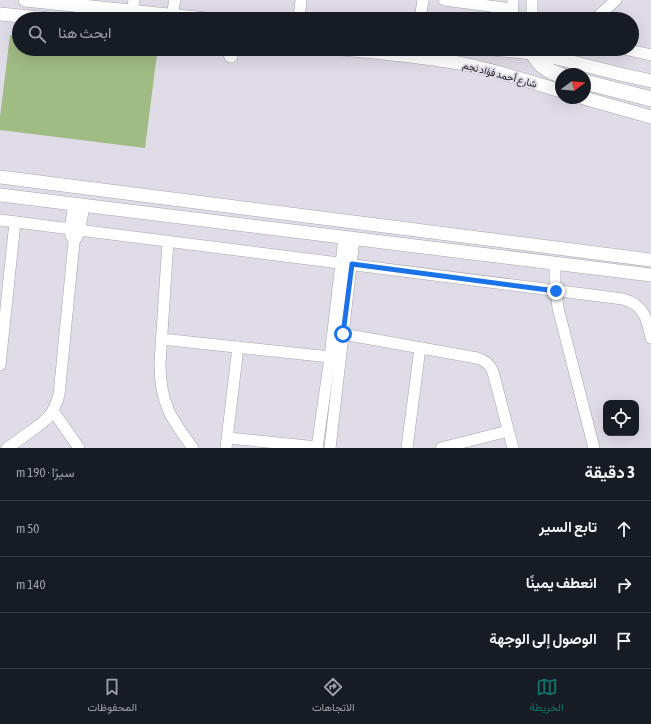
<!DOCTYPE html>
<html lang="ar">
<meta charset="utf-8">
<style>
:root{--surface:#171b24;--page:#242831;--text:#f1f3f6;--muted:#9ea1a6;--line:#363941;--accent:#0f766e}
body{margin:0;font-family:"Asap Condensed",Vazirmatn,sans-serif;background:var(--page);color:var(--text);direction:rtl}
.controls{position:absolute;right:12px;bottom:12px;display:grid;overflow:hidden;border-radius:8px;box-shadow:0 4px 16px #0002}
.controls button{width:36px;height:36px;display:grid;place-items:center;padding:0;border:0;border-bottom:1px solid var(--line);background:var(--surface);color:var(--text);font:20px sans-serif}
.compass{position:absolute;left:555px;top:68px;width:36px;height:36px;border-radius:50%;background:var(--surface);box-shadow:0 4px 16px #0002;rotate:74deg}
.stop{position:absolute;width:12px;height:12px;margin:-9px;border:3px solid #1a73e8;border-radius:50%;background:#fff}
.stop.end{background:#1a73e8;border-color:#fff;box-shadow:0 1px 4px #0008}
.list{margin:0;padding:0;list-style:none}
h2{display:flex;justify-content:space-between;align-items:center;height:52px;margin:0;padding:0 16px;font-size:17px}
h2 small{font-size:13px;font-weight:400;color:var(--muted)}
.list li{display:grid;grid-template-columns:26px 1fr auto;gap:12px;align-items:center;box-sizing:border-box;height:56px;padding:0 16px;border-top:1px solid var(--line)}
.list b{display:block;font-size:15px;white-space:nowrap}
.list em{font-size:13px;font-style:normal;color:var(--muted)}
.icon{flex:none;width:22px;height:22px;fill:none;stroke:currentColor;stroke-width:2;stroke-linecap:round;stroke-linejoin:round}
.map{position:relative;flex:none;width:651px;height:448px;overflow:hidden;direction:ltr}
.search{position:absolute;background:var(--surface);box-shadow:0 4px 16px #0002;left:12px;right:12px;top:12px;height:44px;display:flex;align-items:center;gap:10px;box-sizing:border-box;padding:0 14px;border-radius:22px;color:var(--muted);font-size:15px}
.sheet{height:220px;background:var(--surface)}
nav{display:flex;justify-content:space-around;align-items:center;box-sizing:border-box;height:56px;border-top:1px solid var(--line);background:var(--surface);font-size:11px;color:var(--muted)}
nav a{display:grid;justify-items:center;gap:2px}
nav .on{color:var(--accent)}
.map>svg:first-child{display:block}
.green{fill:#a1bb84}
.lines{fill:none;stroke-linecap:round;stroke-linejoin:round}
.minor-casing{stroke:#a6a4ae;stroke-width:12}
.tertiary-casing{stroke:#a6a4ae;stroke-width:14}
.secondary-casing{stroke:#a6a4ae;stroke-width:16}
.minor{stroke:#fff;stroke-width:11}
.tertiary{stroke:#fff;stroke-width:13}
.secondary{stroke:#fff;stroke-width:15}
.route{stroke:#1a73e8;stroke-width:5}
.labels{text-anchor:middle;stroke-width:4;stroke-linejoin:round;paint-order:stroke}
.street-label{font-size:10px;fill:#1f1e21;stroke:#dfdce7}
</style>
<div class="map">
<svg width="651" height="448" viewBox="0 0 651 448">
<rect width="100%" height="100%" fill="#dfdce7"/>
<!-- green -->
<path class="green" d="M10,35L19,36V49H117L157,54L145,148L0,130V117Z"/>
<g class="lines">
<defs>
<g id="minor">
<path d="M444,0L512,9"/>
<path d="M532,0V19"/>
<path d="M132,11L134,0"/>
<path d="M172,15L175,0"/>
<path d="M299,19L301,0"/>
<path d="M420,19L423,0"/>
<path d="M512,19L513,0"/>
<path d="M595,19L616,0"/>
<path d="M624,49L651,55"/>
<path d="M0,220L623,299C644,305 647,318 651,338"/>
<path d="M71,236L70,229L74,204"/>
<path d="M168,241L160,363C160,402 170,418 193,448"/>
<path d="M555,264V282L558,308L594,448"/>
<path d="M343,334L477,358C485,360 490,364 493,372L513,448"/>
<path d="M161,339L330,357"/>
<path d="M0,365L15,222"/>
<path d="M53,411L79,448"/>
<path d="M228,438L317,447"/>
<path d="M7,448C15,443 23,437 31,431C47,420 53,415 59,395L74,242L79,233L84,206"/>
<path d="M226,448L238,347"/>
<path d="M317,448L330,357L344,238"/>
<path d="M330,448L354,239"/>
<path d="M407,448L420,348"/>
<path d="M441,448L508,431"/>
</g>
<g id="tertiary">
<path d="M25,0L206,19"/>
<path d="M0,14L50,19"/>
<path d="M227,49L231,56"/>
<path d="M342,49C383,53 424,56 464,64C497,71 529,81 561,91"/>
<path d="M492,49L533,53L556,58L620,74L651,81"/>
<path d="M584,98L651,117"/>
<path d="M0,177L651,260"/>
<path d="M0,195L651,275"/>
</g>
<g id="secondary">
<path d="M533,53C539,65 548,72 561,75"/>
<path d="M585,82L651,99"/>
</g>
</defs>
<!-- minor casing -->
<use href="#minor" class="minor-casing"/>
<!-- tertiary casing -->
<use href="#tertiary" class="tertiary-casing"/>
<!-- secondary casing -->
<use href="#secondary" class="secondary-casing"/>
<!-- minor -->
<use href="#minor" class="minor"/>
<!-- tertiary -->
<use href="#tertiary" class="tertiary"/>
<!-- secondary -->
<use href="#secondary" class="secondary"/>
</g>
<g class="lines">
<!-- route -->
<path class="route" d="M343,334L352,264L556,291"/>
</g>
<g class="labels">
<!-- street labels -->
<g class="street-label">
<text transform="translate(500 74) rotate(15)" y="4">شارع أحمد فؤاد نجم</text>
</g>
</g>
</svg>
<div class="controls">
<button><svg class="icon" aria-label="locate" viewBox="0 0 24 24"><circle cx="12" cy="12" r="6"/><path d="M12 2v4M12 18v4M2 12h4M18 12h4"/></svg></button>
</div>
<svg class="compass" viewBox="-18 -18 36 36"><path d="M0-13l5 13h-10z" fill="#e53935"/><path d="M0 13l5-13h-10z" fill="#9ea1a6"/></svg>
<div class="stop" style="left:343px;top:334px"></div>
<div class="stop end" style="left:556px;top:291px"></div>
<div class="search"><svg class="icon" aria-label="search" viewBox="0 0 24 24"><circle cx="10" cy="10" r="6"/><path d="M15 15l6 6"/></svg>ابحث هنا</div>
</div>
<section class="sheet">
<h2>3 دقيقة<small>سيرًا · 190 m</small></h2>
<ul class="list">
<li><svg class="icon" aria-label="ahead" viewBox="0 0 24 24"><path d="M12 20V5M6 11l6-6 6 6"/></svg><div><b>تابع السير</b></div><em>50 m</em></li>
<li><svg class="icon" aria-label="right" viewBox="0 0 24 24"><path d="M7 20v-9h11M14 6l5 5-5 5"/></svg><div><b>انعطف يمينًا</b></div><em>140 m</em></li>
<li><svg class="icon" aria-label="arrive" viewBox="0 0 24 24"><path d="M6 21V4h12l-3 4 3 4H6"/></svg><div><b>الوصول إلى الوجهة</b></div></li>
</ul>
</section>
<nav>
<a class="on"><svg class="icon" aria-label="map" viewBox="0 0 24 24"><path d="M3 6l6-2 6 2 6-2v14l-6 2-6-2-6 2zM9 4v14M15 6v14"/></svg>الخريطة</a>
<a><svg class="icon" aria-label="directions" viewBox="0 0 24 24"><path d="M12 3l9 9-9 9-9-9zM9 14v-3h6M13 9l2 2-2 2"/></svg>الاتجاهات</a>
<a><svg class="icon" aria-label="saved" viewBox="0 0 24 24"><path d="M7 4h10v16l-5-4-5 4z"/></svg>المحفوظات</a>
</nav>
